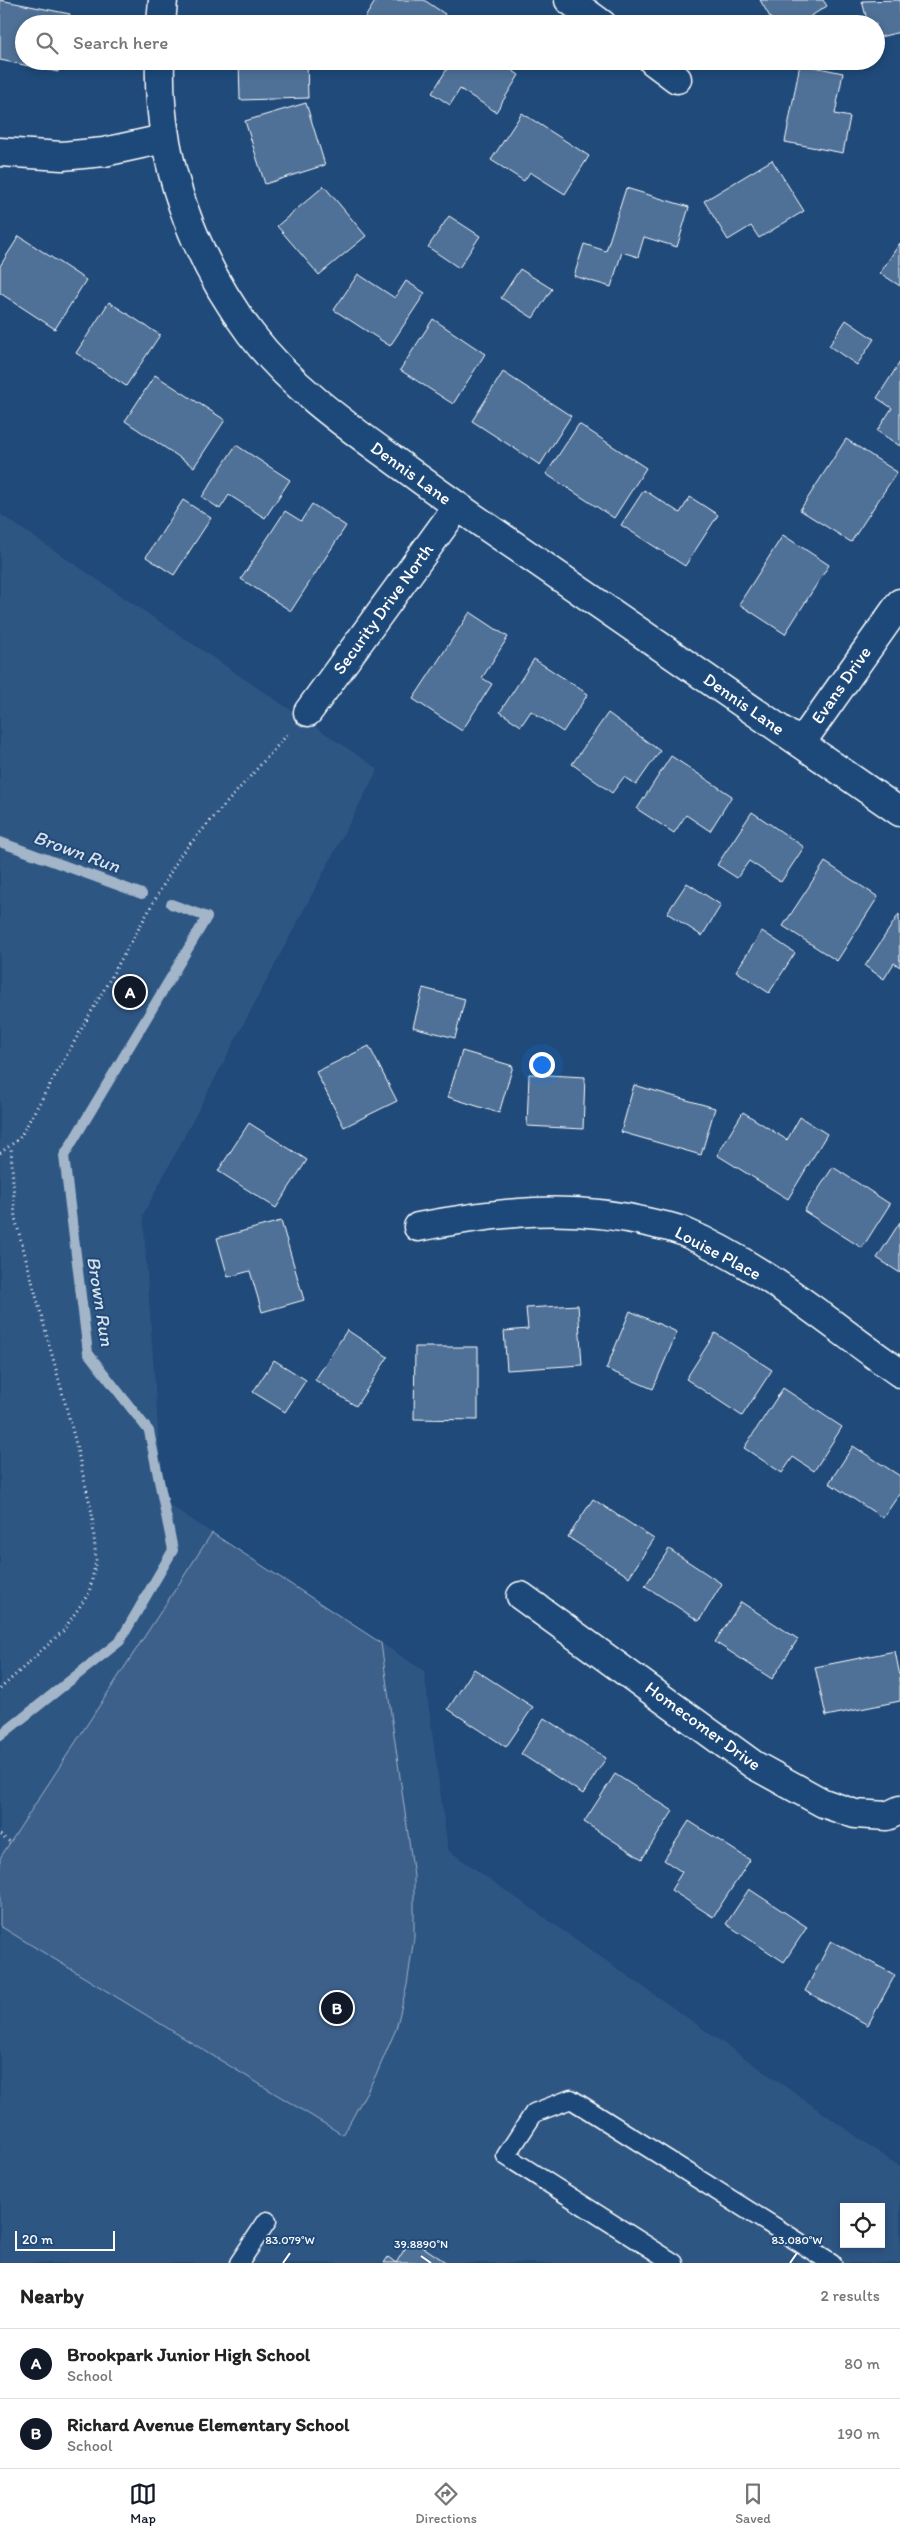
<!DOCTYPE html>
<meta charset="utf-8">
<style>
:root{--surface:#fff;--page:#f2f2f2;--text:#222;--muted:#767676;--line:#e0e0e0;--accent:#111827}
body{margin:0;font-family:Itim,sans-serif;background:var(--page);color:var(--text)}
.controls{position:absolute;right:15px;bottom:15px;display:grid;overflow:hidden;border-radius:0px;box-shadow:0 2px 8px #0003}
.controls button{width:45px;height:45px;display:grid;place-items:center;padding:0;border:0;border-bottom:1px solid var(--line);background:var(--surface);color:var(--text);font:25px sans-serif}
.scale{position:absolute;left:15px;bottom:12px;width:100px;box-sizing:border-box;padding-left:5px;border:2px solid #fff;border-top:0;font-size:14px;line-height:18px;white-space:nowrap;color:#fff;-webkit-text-stroke:4px #1f4a7a;paint-order:stroke}
.you{position:absolute;left:541px;top:1064px;width:18px;height:18px;margin:-12px;border:4px solid #fff;border-radius:50%;background:#1a73e8;box-shadow:0 0 0 8px #1a73e833}
.badge{display:grid;place-items:center;width:32px;height:32px;border-radius:50%;background:var(--accent);color:#fff;font-size:16px;font-weight:700}
.pin{position:absolute;translate:-50% -50%;border:2px solid #fff;box-shadow:0 1px 5px #0006}
.list{margin:0;padding:0;list-style:none}
h2{display:flex;justify-content:space-between;align-items:center;height:65px;margin:0;padding:0 20px;font-size:21px}
h2 small{font-size:16px;font-weight:400;color:var(--muted)}
.list li{display:grid;grid-template-columns:32px 1fr auto;gap:15px;align-items:center;box-sizing:border-box;height:70px;padding:0 20px;border-top:1px solid var(--line)}
.list b{display:block;font-size:19px;white-space:nowrap}
.list p{margin:0;font-size:16px;white-space:nowrap;color:var(--muted)}
.list em{font-size:16px;font-style:normal;color:var(--muted)}
.icon{flex:none;width:28px;height:28px;fill:none;stroke:currentColor;stroke-width:2;stroke-linecap:round;stroke-linejoin:round}
.map{position:relative;flex:none;width:900px;height:2263px;overflow:hidden}
.search{position:absolute;background:var(--surface);box-shadow:0 2px 8px #0003;left:15px;right:15px;top:15px;height:55px;display:flex;align-items:center;gap:12px;box-sizing:border-box;padding:0 18px;border-radius:28px;color:var(--muted);font-size:19px}
.sheet{height:205px;background:var(--surface)}
nav{display:flex;justify-content:space-around;align-items:center;box-sizing:border-box;height:70px;border-top:1px solid var(--line);background:var(--surface);font-size:14px;color:var(--muted)}
nav a{display:grid;justify-items:center;gap:2px}
nav .on{color:var(--accent)}
.map>svg:first-child{display:block}
.built{fill:#2e5683;fill-rule:evenodd}
.green{fill:#3c618b;stroke:#9eb0c5}
.lines{fill:none;stroke-linecap:round;stroke-linejoin:round}
.stream{stroke:#a3b5c8;stroke-width:10}
.building{fill:#507197;stroke:#fff}
.lane-casing{stroke:#fff;stroke-width:21}
.street-casing{stroke:#fff;stroke-width:31}
.path{stroke:#fff;stroke-width:3;stroke-dasharray:1 4;stroke-linecap:butt}
.lane{stroke:#1f4a7a;stroke-width:18}
.street{stroke:#1f4a7a;stroke-width:28}
.ticks{fill:none;stroke:#fff;stroke-width:2}
.labels{text-anchor:middle;stroke-width:4;stroke-linejoin:round;paint-order:stroke}
.street-label{font-size:18px;fill:#fff;stroke:#1f4a7a}
.water-label{font-size:19px;font-style:italic;fill:#d8e0e8;stroke:#1f4a7a}
.ticks-label{font-size:12px;text-anchor:middle;fill:#fff;stroke:#1f4a7a;stroke-width:4;stroke-linejoin:round;paint-order:stroke}
</style>
<div class="map">
<svg width="900" height="2263" viewBox="0 0 900 2263">
<rect width="100%" height="100%" fill="#1f4a7a"/>
<filter id="ink" filterUnits="userSpaceOnUse"><feTurbulence type="fractalNoise" baseFrequency=".02" numOctaves="2"/><feDisplacementMap in="SourceGraphic" scale="10" xChannelSelector="R" yChannelSelector="G"/><feConvolveMatrix kernelMatrix="1 2 1 2 8 2 1 2 1" color-interpolation-filters="sRGB"/></filter>
<g filter="url(#ink)">
<!-- built -->
<path class="built" d="M0,514L378,769L143,1215L163,1501L424,1671L448,1850L900,2167V2263H0ZM844,2207H881V2244H844Z"/>
<!-- green -->
<path class="green" d="M212,1533L381,1643L414,1876V1937L407,1985L396,2029L377,2073L343,2135L0,1926V1858Z"/>
<g class="lines">
<!-- stream -->
<g class="stream">
<path d="M0,842L142,894"/>
<path d="M0,1736L120,1641L173,1550L149,1431L88,1353L64,1156L207,917L171,904"/>
</g>
</g>
<!-- building -->
<g class="building">
<path d="M0,0L70,14L68,24H24V61H60L58,72L0,60Z"/>
<path d="M376,0H424L445,14L439,24H361Z"/>
<path d="M760,0H823L827,6L798,24H774Z"/>
<path d="M900,0V32L876,38V24H868L862,1Z"/>
<path d="M239,61H307L308,98L240,100Z"/>
<path d="M452,61H498L519,75L496,112L460,89L450,105L432,93Z"/>
<path d="M800,64L843,73L835,114L850,117L843,153L785,142Z"/>
<path d="M306,103L325,165L265,184L245,121Z"/>
<path d="M522,113L589,156L565,194L530,172L524,181L491,160Z"/>
<path d="M772,160L804,211L759,238L751,226L728,240L704,201Z"/>
<path d="M324,186L366,236L319,275L277,226Z"/>
<path d="M626,188L689,207L677,247L644,237L638,257L622,252L611,287L574,276L584,244L606,251Z"/>
<path d="M449,216L480,236L459,268L428,247Z"/>
<path d="M19,236L86,280L55,329L0,293V266Z"/>
<path d="M900,243V286L880,273Z"/>
<path d="M520,269L552,289L533,318L501,298Z"/>
<path d="M358,274L395,298L406,281L425,293L390,346L334,310Z"/>
<path d="M109,302L160,335L126,386L76,353Z"/>
<path d="M433,319L485,354L453,404L400,370Z"/>
<path d="M846,320L874,339L857,365L829,346Z"/>
<path d="M900,362V446L877,431L892,408L877,398Z"/>
<path d="M503,372L571,416L540,465L472,421Z"/>
<path d="M155,375L225,420L194,467L125,421Z"/>
<path d="M579,424L646,468L614,518L546,474Z"/>
<path d="M846,439L897,472L851,542L800,510Z"/>
<path d="M236,445L290,480L265,518L229,495L220,509L202,497Z"/>
<path d="M644,490L680,513L690,497L718,515L685,566L621,525Z"/>
<path d="M183,500L211,518L174,575L146,557Z"/>
<path d="M312,504L346,526L291,611L241,579L285,511L301,521Z"/>
<path d="M783,535L829,565L785,634L739,604Z"/>
<path d="M470,612L508,637L482,678L492,684L462,731L413,699Z"/>
<path d="M534,659L588,694L563,732L531,711L521,726L500,712Z"/>
<path d="M608,713L660,751L636,785L624,777L612,793L572,764Z"/>
<path d="M671,756L732,796L710,831L686,815L674,833L637,809Z"/>
<path d="M752,812L804,847L781,882L749,861L737,878L717,865Z"/>
<path d="M825,862L878,897L837,961L783,926Z"/>
<path d="M687,883L721,905L702,936L667,913Z"/>
<path d="M899,914L900,967L894,963L884,979L865,966Z"/>
<path d="M762,931L795,953L769,993L736,971Z"/>
<path d="M423,988L465,999L455,1038L413,1027Z"/>
<path d="M369,1046L397,1101L344,1127L316,1072Z"/>
<path d="M462,1051L513,1066L499,1113L448,1097Z"/>
<path d="M529,1074L585,1077L583,1129L527,1126Z"/>
<path d="M634,1085L715,1108L701,1155L621,1132Z"/>
<path d="M743,1112L787,1140L800,1117L827,1134L788,1199L717,1155Z"/>
<path d="M249,1123L307,1160L276,1208L218,1171Z"/>
<path d="M833,1167L890,1204L862,1248L804,1211Z"/>
<path d="M281,1221L304,1300L262,1312L250,1271L228,1277L217,1238Z"/>
<path d="M900,1222V1273L877,1258Z"/>
<path d="M578,1305L582,1365L507,1370L504,1331L528,1329L526,1308Z"/>
<path d="M630,1311L677,1332L653,1389L606,1369Z"/>
<path d="M347,1330L388,1357L356,1406L315,1380Z"/>
<path d="M715,1333L772,1370L742,1416L686,1379Z"/>
<path d="M415,1347H478V1420L414,1419Z"/>
<path d="M274,1360L306,1380L285,1412L253,1392Z"/>
<path d="M783,1388L842,1427L814,1471L793,1457L782,1473L744,1448Z"/>
<path d="M853,1446L900,1476V1493L883,1518L829,1483Z"/>
<path d="M593,1499L654,1539L629,1577L568,1537Z"/>
<path d="M669,1549L722,1584L699,1621L645,1586Z"/>
<path d="M741,1602L798,1639L772,1679L715,1642Z"/>
<path d="M895,1651L900,1676V1701L826,1716L815,1667Z"/>
<path d="M474,1669L533,1707L506,1747L448,1709Z"/>
<path d="M544,1718L606,1758L583,1794L521,1754Z"/>
<path d="M615,1774L673,1811L642,1859L584,1822Z"/>
<path d="M689,1821L750,1860L713,1917L671,1890L682,1872L664,1860Z"/>
<path d="M749,1889L807,1927L784,1962L726,1924Z"/>
<path d="M831,1941L895,1975L868,2025L805,1991Z"/>
<path d="M411,2239L447,2263H384L388,2257L396,2263Z"/>
</g>
<g class="lines">
<defs>
<g id="lane">
<path d="M239,2263L267,2221"/>
<path d="M674,2263L506,2156L534,2113L571,2099L832,2263"/>
</g>
<g id="street">
<path d="M569,0L602,24"/>
<path d="M161,24L163,0"/>
<path d="M160,61C157,159 193,257 251,334C290,385 340,421 391,458C433,489 475,519 518,548C645,636 773,724 900,812"/>
<path d="M653,61L677,79"/>
<path d="M0,152L62,156L104,152L164,139"/>
<path d="M308,712L457,507"/>
<path d="M801,743L900,603"/>
<path d="M418,1227C498,1212 571,1203 651,1223C662,1226 674,1227 684,1232C762,1265 831,1325 900,1373"/>
<path d="M521,1596L754,1765L823,1803L855,1814L887,1816L900,1810"/>
</g>
</defs>
<!-- lane casing -->
<use href="#lane" class="lane-casing"/>
<!-- street casing -->
<use href="#street" class="street-casing"/>
<!-- path -->
<g class="path">
<path d="M0,1153L19,1139L181,854L287,735"/>
<path d="M0,1689L63,1631L89,1593L96,1561L92,1513L74,1436L15,1218L11,1146"/>
<path d="M0,1835L10,1842"/>
</g>
<!-- lane -->
<use href="#lane" class="lane"/>
<!-- street -->
<use href="#street" class="street"/>
</g>
</g>
<!-- ticks -->
<path class="ticks" d="M421,2256L431,2263M283,2263L290,2253M790,2263L797,2253"/>
<g class="labels">
<!-- street labels -->
<g class="street-label">
<text transform="translate(411 473) rotate(36)" y="6">Dennis Lane</text>
<text transform="translate(383 609) rotate(-54)" y="6">Security Drive North</text>
<text transform="translate(841 685) rotate(-55)" y="6">Evans Drive</text>
<text transform="translate(744 704) rotate(35)" y="6">Dennis Lane</text>
<text transform="translate(718 1253) rotate(28)" y="6">Louise Place</text>
<text transform="translate(703 1726) rotate(36)" y="6">Homecomer Drive</text>
</g>
<!-- water labels -->
<g class="water-label">
<text transform="translate(77 851) rotate(20)" y="7">Brown Run</text>
<text transform="translate(101 1301) rotate(81)" y="7">Brown Run</text>
</g>
</g>
<g class="ticks-label">
<text x="290" y="2244">83.079°W</text>
<text x="797" y="2244">83.080°W</text>
<text x="421" y="2248">39.8890°N</text>
</g>
</svg>
<div class="controls">
<button><svg class="icon" aria-label="locate" viewBox="0 0 24 24"><circle cx="12" cy="12" r="6"/><path d="M12 2v4M12 18v4M2 12h4M18 12h4"/></svg></button>
</div>
<div class="scale">20 m</div>
<div class="you"></div>
<div class="pin badge" style="left:130px;top:992px">A</div>
<div class="pin badge" style="left:337px;top:2008px">B</div>
<div class="search"><svg class="icon" aria-label="search" viewBox="0 0 24 24"><circle cx="10" cy="10" r="6"/><path d="M15 15l6 6"/></svg>Search here</div>
</div>
<section class="sheet">
<h2>Nearby<small>2 results</small></h2>
<ul class="list">
<li><span class="badge">A</span><div><b>Brookpark Junior High School</b><p>School</p></div><em>80 m</em></li>
<li><span class="badge">B</span><div><b>Richard Avenue Elementary School</b><p>School</p></div><em>190 m</em></li>
</ul>
</section>
<nav>
<a class="on"><svg class="icon" aria-label="map" viewBox="0 0 24 24"><path d="M3 6l6-2 6 2 6-2v14l-6 2-6-2-6 2zM9 4v14M15 6v14"/></svg>Map</a>
<a><svg class="icon" aria-label="directions" viewBox="0 0 24 24"><path d="M12 3l9 9-9 9-9-9zM9 14v-3h6M13 9l2 2-2 2"/></svg>Directions</a>
<a><svg class="icon" aria-label="saved" viewBox="0 0 24 24"><path d="M7 4h10v16l-5-4-5 4z"/></svg>Saved</a>
</nav>
